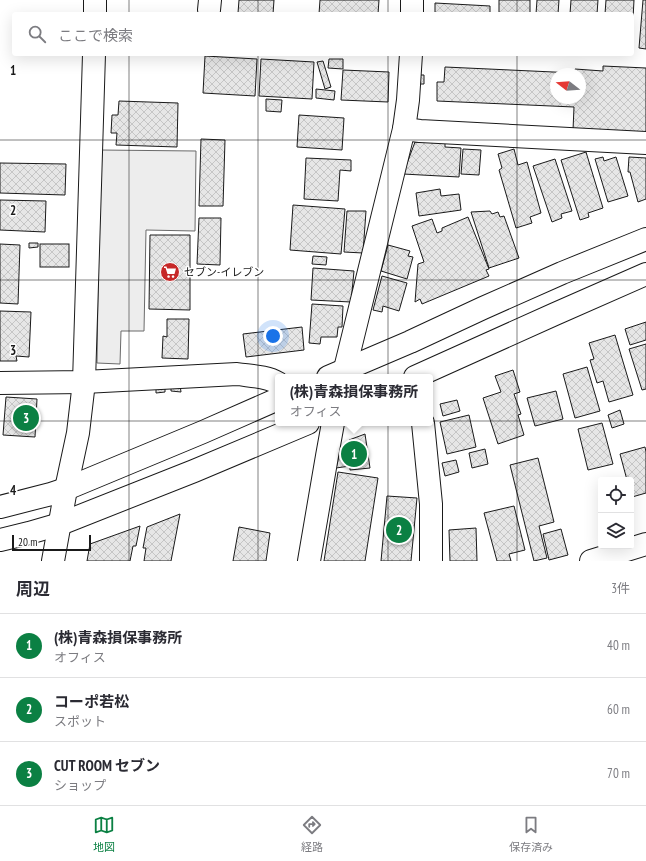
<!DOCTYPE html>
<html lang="ja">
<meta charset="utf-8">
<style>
:root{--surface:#fff;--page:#f2f2f3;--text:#2b2b33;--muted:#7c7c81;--line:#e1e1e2;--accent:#0b8043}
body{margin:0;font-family:"PT Sans Narrow","Noto Sans JP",sans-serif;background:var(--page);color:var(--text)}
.controls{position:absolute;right:12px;bottom:12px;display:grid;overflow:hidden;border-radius:4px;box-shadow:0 4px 16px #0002}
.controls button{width:36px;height:36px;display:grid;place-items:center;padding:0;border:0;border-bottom:1px solid var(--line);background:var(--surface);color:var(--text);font:20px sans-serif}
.compass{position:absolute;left:550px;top:68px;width:36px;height:36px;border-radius:50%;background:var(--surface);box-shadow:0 4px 16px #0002;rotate:287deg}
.scale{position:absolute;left:12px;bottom:10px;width:79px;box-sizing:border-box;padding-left:4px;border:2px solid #1a1a1a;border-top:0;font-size:11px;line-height:14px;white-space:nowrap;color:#1a1a1a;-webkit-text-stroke:3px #fff;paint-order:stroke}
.you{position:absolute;left:273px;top:336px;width:14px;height:14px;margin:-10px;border:3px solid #fff;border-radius:50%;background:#1a73e8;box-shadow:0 0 0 6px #1a73e833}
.badge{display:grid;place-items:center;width:26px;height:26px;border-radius:50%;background:var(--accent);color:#fff;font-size:13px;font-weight:700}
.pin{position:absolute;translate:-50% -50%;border:2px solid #fff;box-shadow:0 1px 4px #0006}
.popup{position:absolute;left:275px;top:374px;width:158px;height:52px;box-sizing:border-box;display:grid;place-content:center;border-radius:4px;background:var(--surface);filter:drop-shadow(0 1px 3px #0005);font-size:13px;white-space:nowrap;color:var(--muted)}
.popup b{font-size:15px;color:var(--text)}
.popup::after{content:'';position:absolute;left:50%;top:100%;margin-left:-8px;border:8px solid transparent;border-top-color:var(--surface)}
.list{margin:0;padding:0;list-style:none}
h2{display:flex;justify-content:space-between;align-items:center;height:52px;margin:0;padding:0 16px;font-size:17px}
h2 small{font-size:13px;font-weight:400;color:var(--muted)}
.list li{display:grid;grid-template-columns:26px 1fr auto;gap:12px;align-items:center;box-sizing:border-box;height:64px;padding:0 16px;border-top:1px solid var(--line)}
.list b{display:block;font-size:15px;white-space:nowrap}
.list p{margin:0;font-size:13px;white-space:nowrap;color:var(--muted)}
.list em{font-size:13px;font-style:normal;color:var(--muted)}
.icon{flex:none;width:22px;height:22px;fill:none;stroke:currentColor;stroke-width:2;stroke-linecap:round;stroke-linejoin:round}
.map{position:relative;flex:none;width:646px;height:561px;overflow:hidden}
.search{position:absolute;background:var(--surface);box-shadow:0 4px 16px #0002;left:12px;right:12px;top:12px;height:44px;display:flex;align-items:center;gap:10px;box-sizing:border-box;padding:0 14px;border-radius:4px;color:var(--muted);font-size:15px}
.sheet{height:244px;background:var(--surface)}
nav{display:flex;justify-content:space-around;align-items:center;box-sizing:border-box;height:56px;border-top:1px solid var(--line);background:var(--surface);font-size:11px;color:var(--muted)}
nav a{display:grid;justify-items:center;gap:2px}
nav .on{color:var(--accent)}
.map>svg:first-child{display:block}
.parking{fill:#ededed;stroke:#6a6a6a}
.building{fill:url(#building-cross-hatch);stroke:#1a1a1a;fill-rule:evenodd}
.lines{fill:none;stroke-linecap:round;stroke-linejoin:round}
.minor-casing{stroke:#1a1a1a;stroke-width:24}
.minor{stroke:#fff;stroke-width:22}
.grid{fill:none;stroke:#1a1a1a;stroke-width:1;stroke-opacity:0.55}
.labels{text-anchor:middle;stroke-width:3;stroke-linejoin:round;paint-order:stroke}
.poi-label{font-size:11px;fill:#1a1a1a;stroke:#fff;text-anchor:start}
.grid-label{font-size:13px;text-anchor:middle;font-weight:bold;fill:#1a1a1a;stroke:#fff;stroke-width:3;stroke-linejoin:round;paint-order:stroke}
</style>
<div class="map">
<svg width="646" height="561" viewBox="0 0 646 561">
<defs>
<pattern id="building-cross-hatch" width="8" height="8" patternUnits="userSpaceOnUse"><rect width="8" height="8" fill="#e6e6e6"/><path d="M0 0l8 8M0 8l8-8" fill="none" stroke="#c5c5c5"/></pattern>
</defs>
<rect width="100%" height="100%" fill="#fff"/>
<!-- parking -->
<path class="parking" d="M100,150L196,151L195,231L146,230L144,331H121L120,364L97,363Z"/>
<!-- building -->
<g class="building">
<path d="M239,0H274L273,14L238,13Z"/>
<path d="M320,0H379L378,14H319Z"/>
<rect x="499" y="0" width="31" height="14"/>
<path d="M537,0H559L558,14H536Z"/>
<path d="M571,0H598L597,14H570Z"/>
<path d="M606,0H634L632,38V14H605Z"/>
<path d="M643,0H646V49L639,48Z"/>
<path d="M435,3L490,6V14H435Z"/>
<path d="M326,54H383V55Z"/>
<path d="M205,56L257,59L255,96L203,93Z"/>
<path d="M261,59L314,62L312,99L259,96Z"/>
<path d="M329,59H343V69L328,68Z"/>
<path d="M323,61L331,87L325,89L317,62Z"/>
<path d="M603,66L646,68V133L573,130L574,107L437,101V82H444L445,67L575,73V69L603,71ZM556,74H580V98H556Z"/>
<path d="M343,70L389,72L388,102L341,100Z"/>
<path d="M419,75H424V84H418Z"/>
<path d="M316,89L335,91L334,100L316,98Z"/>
<path d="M266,99L282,100L281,112L266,111Z"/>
<path d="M119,101L178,103L177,147L116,145L117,133H111L112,115H118Z"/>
<path d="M299,115L344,118L342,150L297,147Z"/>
<path d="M201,139L225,140L223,206H199Z"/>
<path d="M415,142L445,143V147L461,148L459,177L403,174Z"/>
<path d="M463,149L481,150L479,175L461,174Z"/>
<path d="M514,149L518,165L527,162L541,213L530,217L532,223L516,228L499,170L502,168L498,154Z"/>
<path d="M586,152L603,208L588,213L589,217L580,220L561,160Z"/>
<path d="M603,157L604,161L616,157L628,196L608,202L595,159Z"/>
<path d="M629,157L646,158V199L638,202L630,172H628Z"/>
<path d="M306,158L351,160V171L340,170L338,201L304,199Z"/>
<path d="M555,159L572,211L561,214L562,218L552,222L533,166Z"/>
<path d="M0,163L66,164L65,195L0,193Z"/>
<path d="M440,189L441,196L459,194L461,210L419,216L416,193Z"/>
<path d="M0,200L46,201L45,232L0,230Z"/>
<path d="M293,205L345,209L341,254L290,250Z"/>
<path d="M347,211H366L363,253L344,252Z"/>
<path d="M490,211L492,214L498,212L500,217L504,216L519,258L489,268L471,212Z"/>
<path d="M468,217L489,269L486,270L489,276L422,304L420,299L415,302L418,264L424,262L412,226L432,219L437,233L442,231V228Z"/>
<path d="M199,218H221L220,265L197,264Z"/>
<path d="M150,235H190V310L149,309Z"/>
<path d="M29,243H38V247L29,248Z"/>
<path d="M0,244L20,245L18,304L0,303Z"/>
<rect x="40" y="244" width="29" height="23"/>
<path d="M388,245L410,251L408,256L413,257L407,279L381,271Z"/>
<path d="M313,256L327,257L326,265L312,264Z"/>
<path d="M313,268L354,271L351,302L311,300Z"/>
<path d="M382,276L407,283L399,311L383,306L382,312L373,310Z"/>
<path d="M312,304L343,306L342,327H338L337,337H321L320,344L309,343Z"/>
<path d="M0,311L31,312L29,357L16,356L17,361H0Z"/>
<path d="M167,319H189L188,359L162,358L163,336L167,337Z"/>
<path d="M646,322V340L630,345L625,329Z"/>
<path d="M302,327L304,350L246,357L243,334Z"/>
<path d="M615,335L633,395L609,402L603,381L597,383L590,360L594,359L589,343Z"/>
<path d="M646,344V389L642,390L629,349Z"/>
<path d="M587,367L600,411L575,418L563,374Z"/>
<path d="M513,370L520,392L514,394L521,414L518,415L524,435L498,444L483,398L501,392L495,376Z"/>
<path d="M171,384L180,385L181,392L171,391Z"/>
<path d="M156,388H165V392L156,393Z"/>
<path d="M556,391L563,419L535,426L527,398Z"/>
<path d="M6,397L37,399L35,437L3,435Z"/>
<path d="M457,400L460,411L443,416L440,404Z"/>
<path d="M620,410L624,424L612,428L608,415Z"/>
<path d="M469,415L476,447L447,454L440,422Z"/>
<path d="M602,423L613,464L588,470L578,429Z"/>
<path d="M365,434L370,468L350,470V466L336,468L340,451L349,440Z"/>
<path d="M645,447L646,452V493L632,497L631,493V480H627L620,454Z"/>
<path d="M485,449L488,464L472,468L469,453Z"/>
<path d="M538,458L554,522L539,526L547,558L534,561L510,465Z"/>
<path d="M456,460L459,472L445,476L442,463Z"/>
<path d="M338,472L378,478L365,561H324Z"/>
<path d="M387,496L417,498L411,561H381Z"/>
<path d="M514,506L525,550L509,554L511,561H497L484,513Z"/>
<path d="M180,514L171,561H144L146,548H143L147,527Z"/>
<path d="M140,526L136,546H133L130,561H87L90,544Z"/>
<path d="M239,527L270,533L266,561H233Z"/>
<path d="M476,528L477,561H450L449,530Z"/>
<path d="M561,529L568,555L549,560L543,534Z"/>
</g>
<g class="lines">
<defs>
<g id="minor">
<path d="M209,10L210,0"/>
<path d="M95,14V0"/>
<path d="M412,14V0"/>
<path d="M404,129L420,131L646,143"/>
<path d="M328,377L410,342L483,308L562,273L646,239"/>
<path d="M343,377L404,129L408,100L411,54"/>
<path d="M415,377L555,314L646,274"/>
<path d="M0,383L84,382L237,374C250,376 266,376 278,383"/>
<path d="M423,423L431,504V561"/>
<path d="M0,507L51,494L66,489L203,432L278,399"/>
<path d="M0,540L29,533L60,524L194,471L308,423"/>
<path d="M53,561L66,489L78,433L84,382L94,54"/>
<path d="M309,561L327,456L333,423"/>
<path d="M591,561L646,544"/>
</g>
</defs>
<!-- minor casing -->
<use href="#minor" class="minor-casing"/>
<!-- minor -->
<use href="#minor" class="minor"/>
</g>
<!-- grid -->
<path class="grid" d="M129,0V14M258,0V14M388,0V14M517,0V14M129,54V561M258,54V561M388,54V561M517,54V561M0,140H646M0,280H646M0,421H646"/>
<!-- icons -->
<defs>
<symbol id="supermarket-disc" viewBox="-11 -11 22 22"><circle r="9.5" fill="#c62828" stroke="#fff"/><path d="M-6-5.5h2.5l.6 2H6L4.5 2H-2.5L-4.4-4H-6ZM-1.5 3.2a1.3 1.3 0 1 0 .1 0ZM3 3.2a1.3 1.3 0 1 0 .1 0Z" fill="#fff"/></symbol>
</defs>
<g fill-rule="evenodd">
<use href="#supermarket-disc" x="159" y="261" width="22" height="22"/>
</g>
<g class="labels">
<!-- poi labels -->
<g class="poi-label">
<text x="184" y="276">セブン-イレブン</text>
</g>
</g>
<g class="grid-label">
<text x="13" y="75">1</text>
<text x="13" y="215">2</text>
<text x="13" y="355">3</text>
<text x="13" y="495">4</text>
</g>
</svg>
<div class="controls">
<button><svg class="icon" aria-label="locate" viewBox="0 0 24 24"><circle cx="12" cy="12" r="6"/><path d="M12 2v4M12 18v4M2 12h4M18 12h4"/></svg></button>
<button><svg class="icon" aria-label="layers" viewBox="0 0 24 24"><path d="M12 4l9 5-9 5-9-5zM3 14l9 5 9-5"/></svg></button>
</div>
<svg class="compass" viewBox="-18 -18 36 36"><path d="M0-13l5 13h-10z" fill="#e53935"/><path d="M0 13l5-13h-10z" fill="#7c7c81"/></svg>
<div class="scale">20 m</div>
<div class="you"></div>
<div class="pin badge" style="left:354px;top:454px">1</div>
<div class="popup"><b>(株)青森損保事務所</b>オフィス</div>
<div class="pin badge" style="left:399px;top:530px">2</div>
<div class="pin badge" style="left:26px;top:418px">3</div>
<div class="search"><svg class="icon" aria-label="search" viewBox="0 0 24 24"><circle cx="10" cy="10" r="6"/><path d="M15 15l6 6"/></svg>ここで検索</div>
</div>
<section class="sheet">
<h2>周辺<small>3件</small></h2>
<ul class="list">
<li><span class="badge">1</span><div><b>(株)青森損保事務所</b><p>オフィス</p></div><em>40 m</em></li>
<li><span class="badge">2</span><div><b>コーポ若松</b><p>スポット</p></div><em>60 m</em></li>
<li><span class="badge">3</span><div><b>CUT ROOM セブン</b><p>ショップ</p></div><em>70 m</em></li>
</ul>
</section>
<nav>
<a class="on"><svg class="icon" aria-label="map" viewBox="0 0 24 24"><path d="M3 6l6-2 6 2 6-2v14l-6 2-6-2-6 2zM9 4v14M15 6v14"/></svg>地図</a>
<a><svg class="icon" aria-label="directions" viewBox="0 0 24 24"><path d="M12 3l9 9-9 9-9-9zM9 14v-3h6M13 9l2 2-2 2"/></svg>経路</a>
<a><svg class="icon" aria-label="saved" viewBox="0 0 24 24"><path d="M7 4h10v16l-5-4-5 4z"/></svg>保存済み</a>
</nav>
